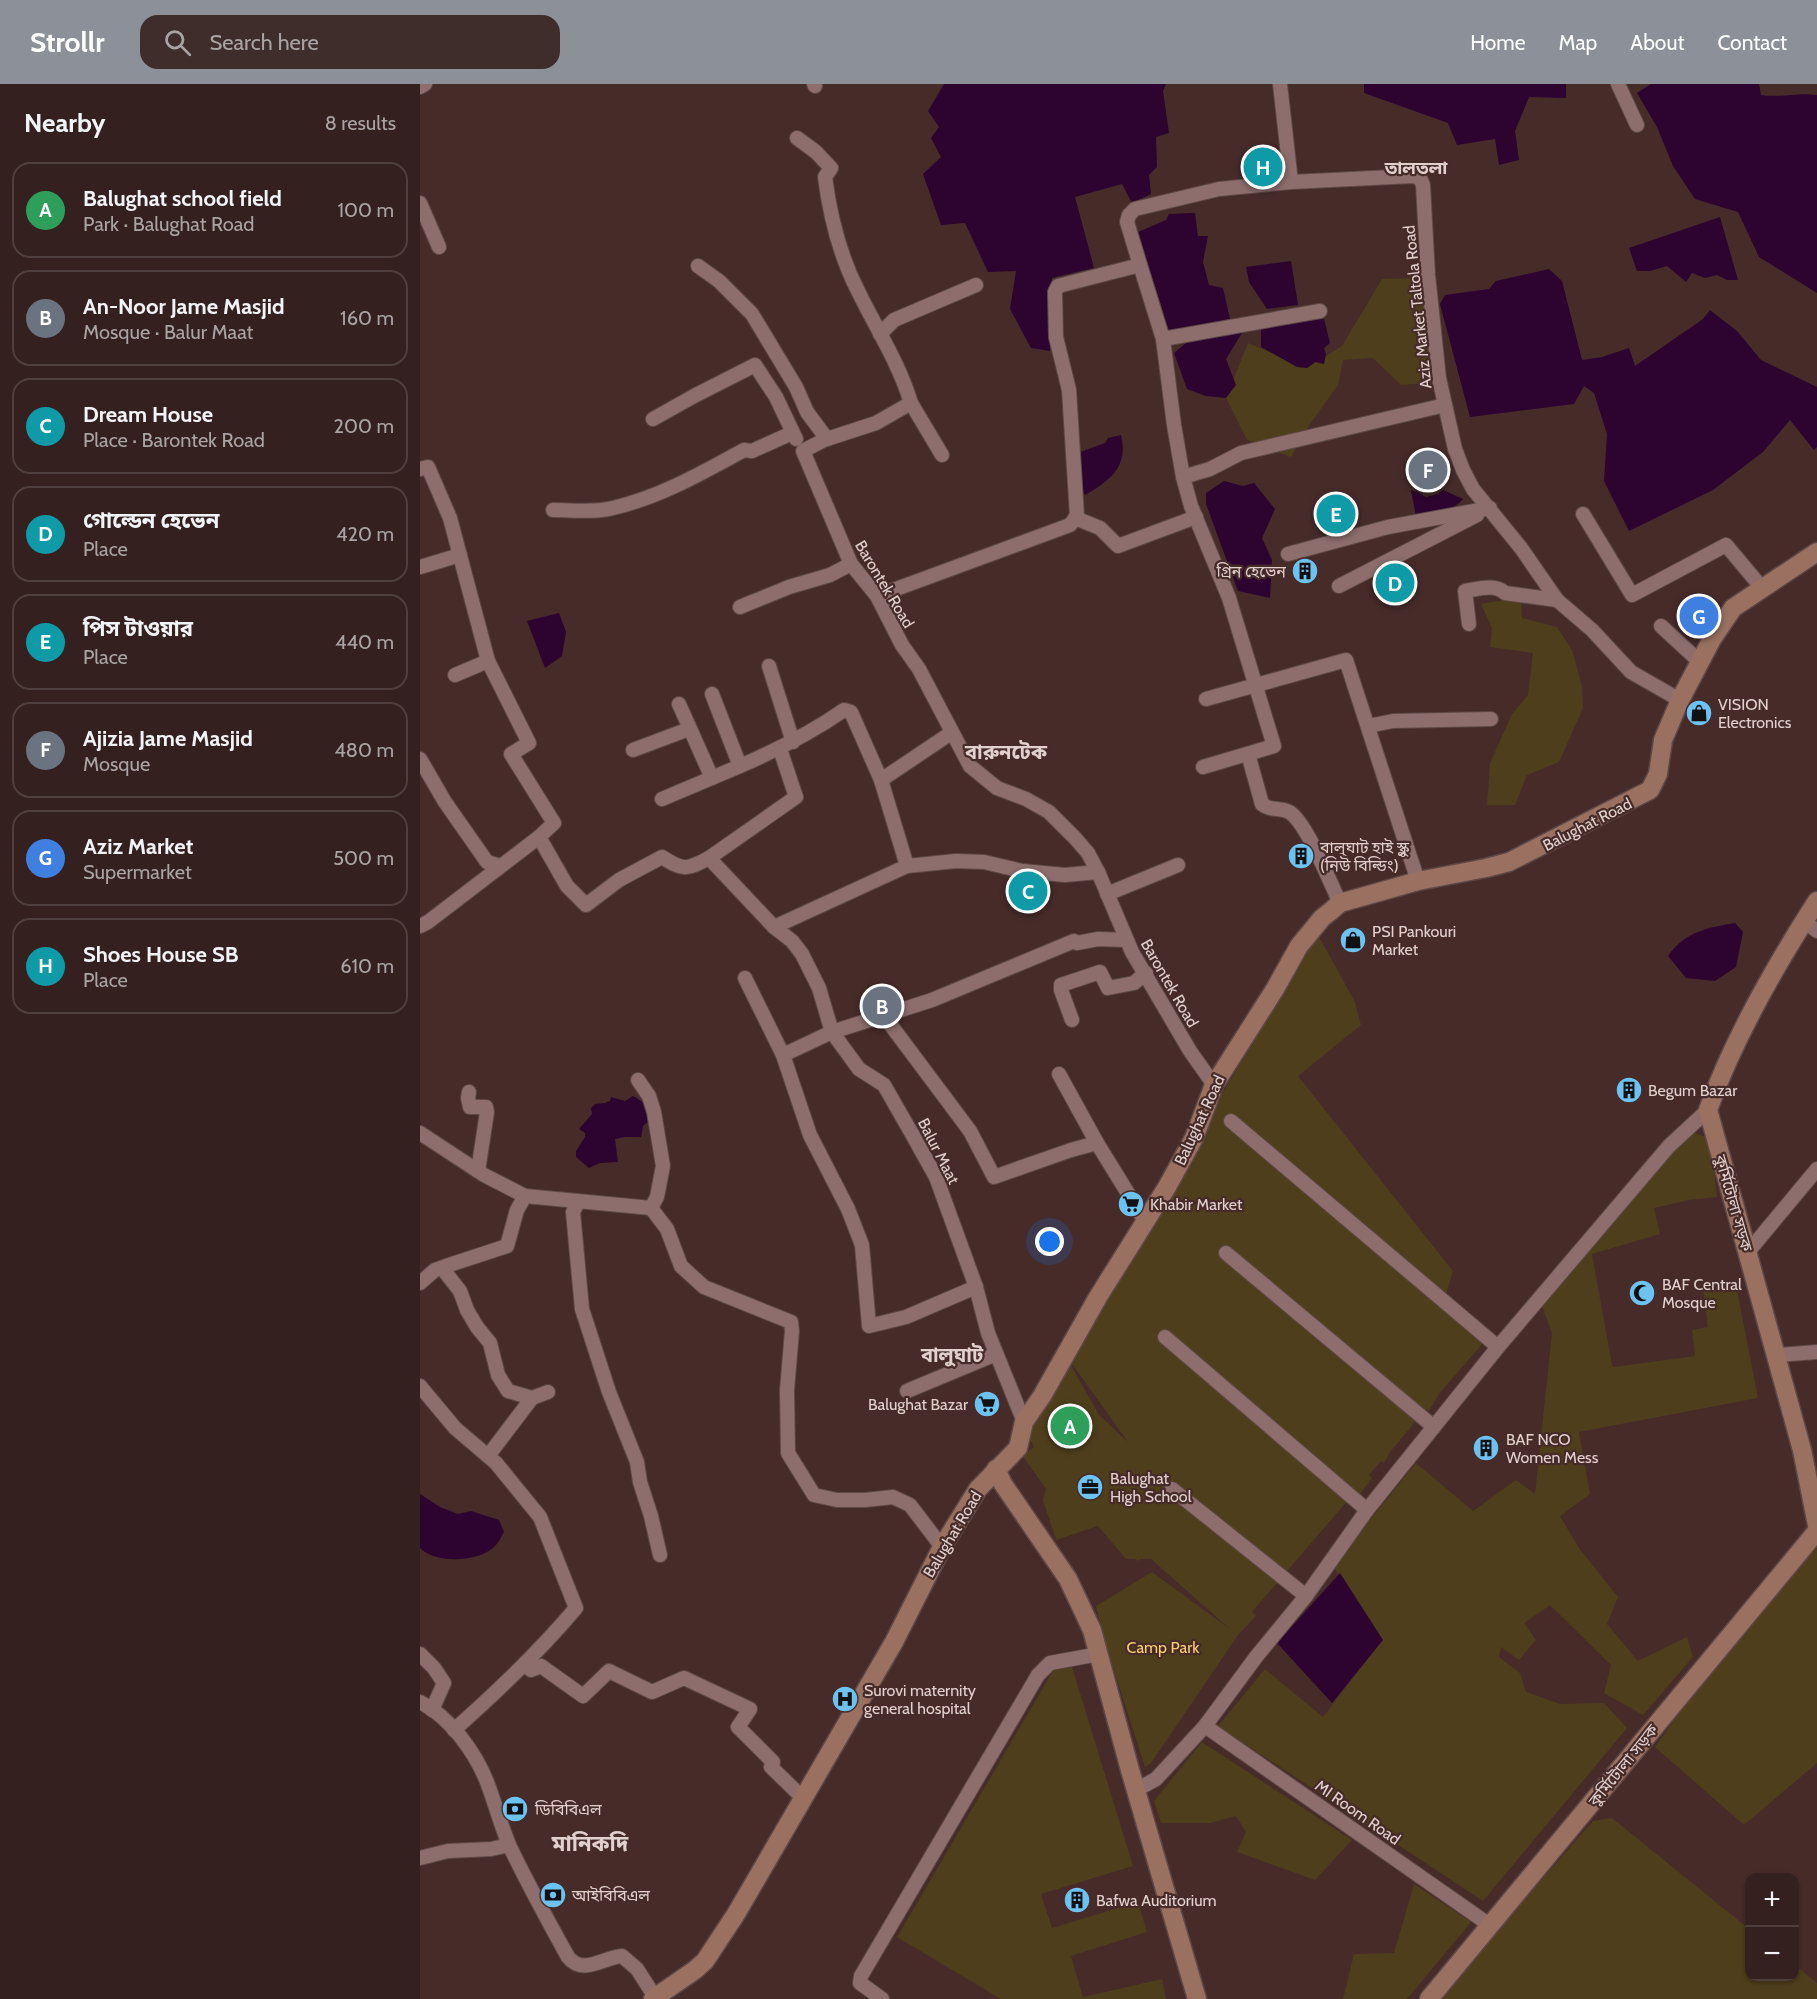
<!DOCTYPE html>
<meta charset="utf-8">
<style>
:root{--surface:#34201f;--page:#3f2d2c;--text:#f1f3f6;--muted:#a9a3a4;--line:#4e3e3d;--accent:#8c9099}
body{margin:0;font-family:Cabin,"Noto Sans Bengali",sans-serif;background:var(--page);color:var(--text)}
.controls{position:absolute;right:18px;bottom:18px;display:grid;overflow:hidden;border-radius:12px;box-shadow:0 2px 4px #0004}
.controls button{width:54px;height:54px;display:grid;place-items:center;padding:0;border:0;border-bottom:2px solid var(--line);background:var(--surface);color:var(--text);font:30px sans-serif}
.you{position:absolute;left:630px;top:1158px;width:21px;height:21px;margin:-15px;border:4px solid #fff;border-radius:50%;background:#1a73e8;box-shadow:0 0 0 9px #1a73e833}
.badge{display:grid;place-items:center;width:39px;height:39px;border-radius:50%;background:var(--accent);color:#fff;font-size:20px;font-weight:700}
.pin{position:absolute;translate:-50% -50%;border:3px solid #fff;box-shadow:0 2px 6px #0006}
.list{margin:0;padding:0;list-style:none}
h2{display:flex;justify-content:space-between;align-items:center;height:78px;margin:0;padding:0 24px;font-size:26px}
h2 small{font-size:20px;font-weight:400;color:var(--muted)}
.list li{display:grid;grid-template-columns:39px 1fr auto;gap:18px;align-items:center;box-sizing:border-box;height:96px;margin:0 12px 12px;padding:0 12px;border:2px solid var(--line);border-radius:18px}
.list b{display:block;font-size:22px;white-space:nowrap}
.list p{margin:0;font-size:20px;white-space:nowrap;color:var(--muted)}
.list em{font-size:20px;font-style:normal;color:var(--muted)}
.icon{flex:none;width:33px;height:33px;fill:none;stroke:currentColor;stroke-width:2;stroke-linecap:round;stroke-linejoin:round}
.map{position:relative;flex:none;width:1397px;height:1915px;overflow:hidden}
header{display:flex;align-items:center;gap:36px;box-sizing:border-box;height:84px;padding:0 30px;background:var(--accent);color:#fff}
header strong{font-size:28px}
nav{display:flex;gap:33px;margin-inline-start:auto;font-size:21px}
.search{width:420px;height:54px;background:var(--page);display:flex;align-items:center;gap:15px;box-sizing:border-box;padding:0 21px;border-radius:18px;color:var(--muted);font-size:22px}
main{display:flex}
aside{flex:1;background:var(--surface)}
.map>svg:first-child{display:block}
.green{fill:#4e3e1c}
.water{fill:#2d0430}
.lines{fill:none;stroke-linecap:round;stroke-linejoin:round}
.street-casing{stroke:#5e4847;stroke-width:16}
.secondary-casing{stroke:#5e4847;stroke-width:21}
.street{stroke:#8d6e6c;stroke-width:14}
.secondary{stroke:#9a7161;stroke-width:18}
.labels{text-anchor:middle;stroke-width:4.5;stroke-linejoin:round;paint-order:stroke}
.street-label{font-size:16px;fill:#e1d0ce;stroke:#462b29}
.poi-label{font-size:16px;fill:#e1d0ce;stroke:#462b29;text-anchor:start}
.park-label{font-size:16px;fill:#facf73;stroke:#462b29}
.neighbourhood-label{font-size:18px;font-weight:bold;fill:#e1d0ce;stroke:#462b29}
.quarter-label{font-size:20px;font-weight:bold;fill:#e1d0ce;stroke:#462b29}
.district-label{font-size:22px;font-weight:bold;fill:#e1d0ce;stroke:#462b29}
</style>
<header>
<strong>Strollr</strong>
<div class="search"><svg class="icon" aria-label="search" viewBox="0 0 24 24"><circle cx="10" cy="10" r="6"/><path d="M15 15l6 6"/></svg>Search here</div>
<nav><a>Home</a><a>Map</a><a>About</a><a>Contact</a></nav>
</header>
<main>
<aside>
<h2>Nearby<small>8 results</small></h2>
<ul class="list">
<li><span class="badge" style="background:#2e9e5b">A</span><div><b>Balughat school field</b><p>Park · Balughat Road</p></div><em>100 m</em></li>
<li><span class="badge" style="background:#6b7280">B</span><div><b>An-Noor Jame Masjid</b><p>Mosque · Balur Maat</p></div><em>160 m</em></li>
<li><span class="badge" style="background:#0f9aa8">C</span><div><b>Dream House</b><p>Place · Barontek Road</p></div><em>200 m</em></li>
<li><span class="badge" style="background:#0f9aa8">D</span><div><b>গোল্ডেন হেভেন</b><p>Place</p></div><em>420 m</em></li>
<li><span class="badge" style="background:#0f9aa8">E</span><div><b>পিস টাওয়ার</b><p>Place</p></div><em>440 m</em></li>
<li><span class="badge" style="background:#6b7280">F</span><div><b>Ajizia Jame Masjid</b><p>Mosque</p></div><em>480 m</em></li>
<li><span class="badge" style="background:#3f7fe0">G</span><div><b>Aziz Market</b><p>Supermarket</p></div><em>500 m</em></li>
<li><span class="badge" style="background:#0f9aa8">H</span><div><b>Shoes House SB</b><p>Place</p></div><em>610 m</em></li>
</ul>
</aside>
<div class="map">
<svg width="1397" height="1915" viewBox="0 0 1397 1915">
<rect width="100%" height="100%" fill="#462b29"/>
<!-- green -->
<g class="green">
<path d="M1007,194L1018,298L981,301L953,274L923,276L918,301L890,340L871,373L827,356L806,314L828,259L887,284L922,262L962,195Z"/>
<path d="M1101,513L1102,534L1137,543L1152,566L1162,602L1163,624L1139,678L1107,691L1095,721H1067L1070,679L1092,630L1108,611L1113,569L1070,563L1072,544L1061,520Z"/>
<path d="M898,851L935,918L941,941L878,992L1033,1187L1022,1224L1063,1259L1019,1310L1009,1327L1006,1325L970,1368L964,1379L961,1377L949,1391L952,1394L939,1411L935,1408L832,1528L836,1532L818,1551L731,1679L725,1683L686,1562L676,1522L732,1488L810,1545L731,1475H720L718,1477L716,1475H706L678,1442L636,1456L623,1416L626,1405L602,1371L614,1363L607,1350L649,1278L679,1331L708,1358L645,1270Z"/>
<path d="M1269,1047L1291,1055L1297,1113L1269,1116L1234,1124L1240,1150L1172,1170L1192,1281L1194,1283L1275,1272L1272,1246L1288,1243L1283,1207L1316,1201L1338,1314L1159,1348L1170,1410L1140,1432L1159,1464L1198,1513L1187,1540L1218,1577L1267,1553L1273,1573L1223,1631L1184,1609L1191,1581L1130,1521L1104,1539L1116,1556L1099,1576L1081,1563L1079,1573L1100,1589L1106,1608L1140,1620L1184,1619L1207,1644L1063,1817L798,1642L845,1585L903,1633L962,1556L913,1482L996,1379L1053,1427L1096,1396L1115,1410L1132,1249L1122,1222Z"/>
<path d="M1397,1464V1679L1324,1741L1235,1663L1293,1582Z"/>
<path d="M637,1580L652,1583L713,1782L621,1810L632,1844L718,1818L727,1848L651,1872L663,1913L742,1895L746,1915H581L477,1853Z"/>
<path d="M782,1658L932,1756L895,1796L817,1768L826,1748L816,1732L790,1739H741L734,1717Z"/>
<path d="M1192,1734L1329,1845L1330,1892H1374L1375,1881L1397,1899V1915H1017L1173,1737Z"/>
<path d="M994,1800L1051,1838L987,1915H923L934,1870L974,1869Z"/>
</g>
<!-- water -->
<g class="water">
<path d="M524,0H746L743,7L749,49L736,53L737,83L729,91L731,110L712,119L702,100L655,113L674,184L632,194L630,211V267L611,264L590,225L596,187L568,188L545,139L521,141L503,90L521,73L511,54L519,43L508,27Z"/>
<path d="M944,0H1146V14L1109,13L1095,47L1099,76L1079,81L1075,55L1037,61L1028,39L944,9Z"/>
<path d="M1231,0H1339L1341,11C1360,14 1378,8 1397,11V209L1339,173L1318,128L1275,115L1253,82L1237,43L1217,9Z"/>
<path d="M775,129L778,152H788L783,178L789,201L803,204L810,235L749,247L718,148L746,136L749,130Z"/>
<path d="M1300,133L1318,196H1307L1297,191L1285,194L1272,189L1266,198L1247,182L1230,187H1217L1209,164Z"/>
<path d="M871,177L878,221L847,225L829,198L826,183Z"/>
<path d="M1129,185L1142,197L1162,276L1182,273L1209,264L1215,282L1283,235L1290,226L1317,247L1341,276L1397,303V363L1394,366L1370,336L1343,368L1293,406L1209,447L1184,397L1187,350L1174,309L1164,302L1154,320L1050,333L1020,220L1025,211L1069,205L1076,197Z"/>
<path d="M904,235L910,259L904,264L906,270L904,280L895,278L887,284L877,283L841,263V244L868,238Z"/>
<path d="M817,246L822,249L806,275L816,301L806,314L786,312L767,305L754,269L772,254Z"/>
<path d="M701,351C709,382 690,397 665,411L660,404L655,370L685,359L688,354Z"/>
<path d="M804,397L823,402L834,399L855,425L842,454L852,476L850,514L818,507L786,420V409Z"/>
<path d="M991,406L997,408L1006,413L1018,410L1023,406L1043,415C1031,429 1012,429 996,433Z"/>
<path d="M139,529L146,548L142,572L125,584L107,537Z"/>
<path d="M1315,839L1323,848L1316,883L1295,897L1266,894L1248,872C1266,847 1287,844 1315,839Z"/>
<path d="M213,1012C228,1021 227,1020 228,1038L223,1042L221,1053H205L195,1055L198,1078L180,1079L169,1084L156,1073V1067L165,1053V1049L159,1045L172,1030L171,1024L175,1020L185,1019L190,1017L191,1013L205,1017Z"/>
<path d="M0,1410L20,1423L38,1430L51,1427L79,1436L84,1448C81,1453 78,1460 73,1464C57,1478 15,1480 0,1464Z"/>
<path d="M920,1489L963,1556L912,1619L857,1559Z"/>
</g>
<g class="lines">
<defs>
<g id="street">
<path d="M394,0L395,2"/>
<path d="M860,0L871,98L993,92L1000,94L1003,101L1008,191L1019,294L1035,365L1043,386L1053,405L1101,464L1137,516L1172,546L1211,588L1260,616"/>
<path d="M1198,0L1217,41"/>
<path d="M0,3L5,0"/>
<path d="M377,54L396,68L411,84L405,93C410,132 420,172 438,207C456,244 479,279 491,319L456,339L404,356L383,367L431,480L457,512L482,561L499,585L550,682L577,704L606,715L629,728L655,754L668,769L679,790L712,868L770,967L794,1001"/>
<path d="M0,119L19,163"/>
<path d="M720,181L743,255L900,227"/>
<path d="M278,182L299,197L332,230L376,303L387,328L407,355"/>
<path d="M460,250L474,236L556,201"/>
<path d="M743,255L754,341L763,393L771,422L809,514L854,662L783,683"/>
<path d="M491,319L522,371"/>
<path d="M233,335L274,312L335,281L356,313L376,355"/>
<path d="M0,385L8,383L30,434L68,577L109,659L91,670L134,739L119,753L147,802L166,821L199,796L242,773C264,787 266,786 289,774L354,843L372,857L382,870L399,904L412,948L439,985L464,1001L492,1050L516,1093L556,1203L568,1249L604,1338"/>
<path d="M763,393L790,385L821,369L1025,321"/>
<path d="M133,426C153,426 174,429 193,424C240,413 282,389 324,366L332,367L372,349"/>
<path d="M1163,430L1212,511L1306,461L1342,504"/>
<path d="M655,434L680,444L698,462L776,433"/>
<path d="M868,470L968,443L1070,424"/>
<path d="M0,483L40,471"/>
<path d="M919,502L1057,431"/>
<path d="M457,512L650,441L657,432L649,306L636,253L635,208L638,202L720,181L707,138L709,131L715,125L799,105L871,98"/>
<path d="M320,523L369,503L410,491L431,480"/>
<path d="M1049,540L1045,507C1058,505 1075,499 1085,509L1137,516"/>
<path d="M1241,542L1280,578"/>
<path d="M349,582L373,658"/>
<path d="M35,591L68,577"/>
<path d="M292,610L320,682C357,666 391,649 424,626L431,628L461,696L531,649"/>
<path d="M786,615L926,576L998,797"/>
<path d="M259,620L292,694"/>
<path d="M948,642L973,637L1071,635"/>
<path d="M213,666L269,645"/>
<path d="M828,670L842,720C850,728 864,722 872,730C889,745 909,796 920,819"/>
<path d="M0,675L25,718L67,778L80,782"/>
<path d="M242,715L320,682"/>
<path d="M289,774L376,713L360,665"/>
<path d="M487,782L536,777L564,778L602,787L645,791L678,788"/>
<path d="M687,810L758,781"/>
<path d="M1384,837L1397,847"/>
<path d="M0,842L8,838L119,753"/>
<path d="M354,843L487,782L461,696"/>
<path d="M325,894L363,971"/>
<path d="M464,932L550,1047L574,1093L651,1066L677,1059L725,1137"/>
<path d="M652,936L641,906V901L680,888L688,904L714,899L726,889"/>
<path d="M639,990L677,1059"/>
<path d="M218,996L229,1012L234,1028L243,1082L237,1113L231,1124"/>
<path d="M49,1008L48,1014L50,1023H66L67,1028L58,1087"/>
<path d="M811,1037L1078,1263"/>
<path d="M0,1049L64,1091L105,1112L231,1124"/>
<path d="M158,1118L153,1128L162,1225L189,1308L217,1378L220,1398L231,1432L240,1471"/>
<path d="M231,1124L247,1145L261,1182L284,1203L371,1238L372,1247L367,1306L368,1369L394,1411L417,1416H445L473,1413L490,1421L522,1463"/>
<path d="M1328,1168L1397,1085"/>
<path d="M806,1169L1014,1343"/>
<path d="M22,1184L40,1207L47,1226L57,1243L70,1259L78,1291L88,1307L112,1314L128,1308"/>
<path d="M0,1199L15,1186L26,1182L87,1162L97,1126L105,1112"/>
<path d="M556,1203L486,1233L449,1242L442,1161L428,1125L390,1051L363,971L412,948L512,916L654,857L657,859L678,855L706,856"/>
<path d="M745,1253L947,1426"/>
<path d="M1357,1271L1397,1268"/>
<path d="M0,1302L35,1344L76,1379L120,1433L156,1524C118,1569 78,1607 34,1646"/>
<path d="M487,1307L576,1270"/>
<path d="M68,1372L112,1314"/>
<path d="M752,1405L886,1512"/>
<path d="M0,1570L14,1584L24,1599L12,1626"/>
<path d="M105,1580L111,1586L121,1582L163,1612L189,1587L232,1608L264,1594L330,1625L318,1643L353,1678L351,1683L383,1714"/>
<path d="M0,1618C30,1633 55,1668 67,1698C75,1719 81,1742 90,1763C108,1800 128,1837 148,1873C163,1892 184,1873 202,1872L217,1885L235,1913"/>
<path d="M785,1642L1071,1842"/>
<path d="M716,1706L736,1695L785,1642L836,1573L886,1512L947,1426L1078,1263L1249,1062L1288,1026"/>
<path d="M0,1774L28,1767L71,1765L89,1761"/>
<path d="M462,1915L440,1899L441,1892L618,1591L630,1579L679,1570"/>
</g>
<g id="secondary">
<path d="M1397,817C1357,879 1313,956 1288,1026L1382,1366L1397,1441"/>
<path d="M576,1385L583,1400L648,1495L672,1546L710,1686L777,1915"/>
<path d="M233,1915L275,1886L285,1877L316,1830L474,1558L522,1463L558,1405L598,1364L604,1338L622,1312L678,1213L747,1103L774,1054L794,1001L855,905L879,862L902,834L911,827L920,819L998,797L1066,784L1089,778L1230,706L1238,690L1243,656L1260,616L1292,555L1313,524L1397,468"/>
<path d="M1009,1915L1397,1447"/>
</g>
</defs>
<!-- street casing -->
<use href="#street" class="street-casing"/>
<!-- secondary casing -->
<use href="#secondary" class="secondary-casing"/>
<!-- street -->
<use href="#street" class="street"/>
<!-- secondary -->
<use href="#secondary" class="secondary"/>
</g>
<!-- icons -->
<defs>
<symbol id="building-disc" viewBox="-11 -11 22 22"><circle r="9.5" fill="#6cc3f2" stroke="#462b29"/><path d="M-4-6H4V6H1V3H-1V6H-4ZM-2.5-4.3h1.7v1.8h-1.7ZM.8-4.3h1.7v1.8H.8ZM-2.5-1h1.7V.8h-1.7ZM.8-1h1.7V.8H.8Z" fill="#111"/></symbol>
<symbol id="shop-disc" viewBox="-11 -11 22 22"><circle r="9.5" fill="#6cc3f2" stroke="#462b29"/><path d="M-5-2.5h2.3a2.7 3.5 0 0 1 5.4 0H5L5.5 6h-11ZM-1.5-2.5h3a1.5 2.3 0 0 0-3 0Z" fill="#111"/></symbol>
<symbol id="supermarket-disc" viewBox="-11 -11 22 22"><circle r="9.5" fill="#6cc3f2" stroke="#462b29"/><path d="M-6-5.5h2.5l.6 2H6L4.5 2H-2.5L-4.4-4H-6ZM-1.5 3.2a1.3 1.3 0 1 0 .1 0ZM3 3.2a1.3 1.3 0 1 0 .1 0Z" fill="#111"/></symbol>
<symbol id="mosque-disc" viewBox="-11 -11 22 22"><circle r="9.5" fill="#6cc3f2" stroke="#462b29"/><path d="M3.5-4.9A6 6 0 1 0 3.5 4.9A5 5 0 1 1 3.5-4.9Z" fill="#111"/></symbol>
<symbol id="office-disc" viewBox="-11 -11 22 22"><circle r="9.5" fill="#6cc3f2" stroke="#462b29"/><path d="M-6-3h4V-5.5h4V-3h4V5H-6ZM-1-4.5V-3h2v-1.5ZM-6 0V1H6V0Z" fill="#111"/></symbol>
<symbol id="hospital-disc" viewBox="-11 -11 22 22"><circle r="9.5" fill="#6cc3f2" stroke="#462b29"/><path d="M-5-5h3v3.5h4V-5h3V5h-3V1.5h-4V5h-3Z" fill="#111"/></symbol>
<symbol id="bank-disc" viewBox="-11 -11 22 22"><circle r="9.5" fill="#6cc3f2" stroke="#462b29"/><path d="M-6-4H6V4H-6ZM0-2.3a2.3 2.3 0 1 0 0 4.6a2.3 2.3 0 1 0 0-4.6Z" fill="#111"/></symbol>
</defs>
<g fill-rule="evenodd">
<use href="#building-disc" x="870" y="472" width="30" height="30"/>
<use href="#shop-disc" x="1264" y="614" width="30" height="30"/>
<use href="#building-disc" x="866" y="757" width="30" height="30"/>
<use href="#shop-disc" x="918" y="841" width="30" height="30"/>
<use href="#building-disc" x="1194" y="991" width="30" height="30"/>
<use href="#supermarket-disc" x="696" y="1105" width="30" height="30"/>
<use href="#mosque-disc" x="1207" y="1194" width="30" height="30"/>
<use href="#supermarket-disc" x="552" y="1305" width="30" height="30"/>
<use href="#building-disc" x="1051" y="1349" width="30" height="30"/>
<use href="#office-disc" x="655" y="1388" width="30" height="30"/>
<use href="#hospital-disc" x="410" y="1600" width="30" height="30"/>
<use href="#bank-disc" x="80" y="1710" width="30" height="30"/>
<use href="#bank-disc" x="118" y="1796" width="30" height="30"/>
<use href="#building-disc" x="642" y="1801" width="30" height="30"/>
</g>
<g class="labels">
<!-- street labels -->
<g class="street-label">
<text transform="translate(997 223) rotate(-96)" y="6">Aziz Market Taltola Road</text>
<text transform="translate(465 500) rotate(59)" y="6">Barontek Road</text>
<text transform="translate(1167 740) rotate(-27)" y="6">Balughat Road</text>
<text transform="translate(750 899) rotate(60)" y="6">Barontek Road</text>
<text transform="translate(779 1036) rotate(-65)" y="6">Balughat Road</text>
<text transform="translate(519 1067) rotate(63)" y="6">Balur Maat</text>
<text transform="translate(1314 1119) rotate(74)" y="6">কুর্মিটোলা সড়ক</text>
<text transform="translate(532 1450) rotate(-59)" y="6">Balughat Road</text>
<text transform="translate(1203 1681) rotate(-51)" y="6">কুর্মিটোলা সড়ক</text>
<text transform="translate(938 1728) rotate(35)" y="6">MI Room Road</text>
</g>
<!-- poi labels -->
<g class="poi-label">
<text x="866" y="493" text-anchor="end">গ্রিন হেভেন</text>
<text x="1298" y="626">VISION<tspan x="1298" dy="18">Electronics</tspan></text>
<text x="900" y="769">বালুঘাট হাই স্কুল<tspan x="900" dy="18">(নিউ বিল্ডিং)</tspan></text>
<text x="952" y="853">PSI Pankouri<tspan x="952" dy="18">Market</tspan></text>
<text x="1228" y="1012">Begum Bazar</text>
<text x="730" y="1126">Khabir Market</text>
<text x="1242" y="1206">BAF Central<tspan x="1242" dy="18">Mosque</tspan></text>
<text x="548" y="1326" text-anchor="end">Balughat Bazar</text>
<text x="1086" y="1361">BAF NCO<tspan x="1086" dy="18">Women Mess</tspan></text>
<text x="690" y="1400">Balughat<tspan x="690" dy="18">High School</tspan></text>
<text x="444" y="1612">Surovi maternity<tspan x="444" dy="18">general hospital</tspan></text>
<text x="115" y="1731">ডিবিবিএল</text>
<text x="152" y="1817">আইবিবিএল</text>
<text x="676" y="1822">Bafwa Auditorium</text>
</g>
<!-- park labels -->
<g class="park-label">
<text x="743" y="1569">Camp Park</text>
</g>
<!-- neighbourhood labels -->
<g class="neighbourhood-label">
<text x="996" y="90">তালতলা</text>
</g>
<!-- quarter labels -->
<g class="quarter-label">
<text x="586" y="675">বারুনটেক</text>
<text x="532" y="1278">বালুঘাট</text>
</g>
<!-- district labels -->
<g class="district-label">
<text x="170" y="1767">মানিকদি</text>
</g>
</g>
</svg>
<div class="controls">
<button>+</button>
<button>−</button>
</div>
<div class="you"></div>
<div class="pin badge" style="left:650px;top:1342px;background:#2e9e5b">A</div>
<div class="pin badge" style="left:462px;top:922px;background:#6b7280">B</div>
<div class="pin badge" style="left:608px;top:807px;background:#0f9aa8">C</div>
<div class="pin badge" style="left:975px;top:499px;background:#0f9aa8">D</div>
<div class="pin badge" style="left:916px;top:430px;background:#0f9aa8">E</div>
<div class="pin badge" style="left:1008px;top:386px;background:#6b7280">F</div>
<div class="pin badge" style="left:1279px;top:532px;background:#3f7fe0">G</div>
<div class="pin badge" style="left:843px;top:83px;background:#0f9aa8">H</div>
</div>
</main>
